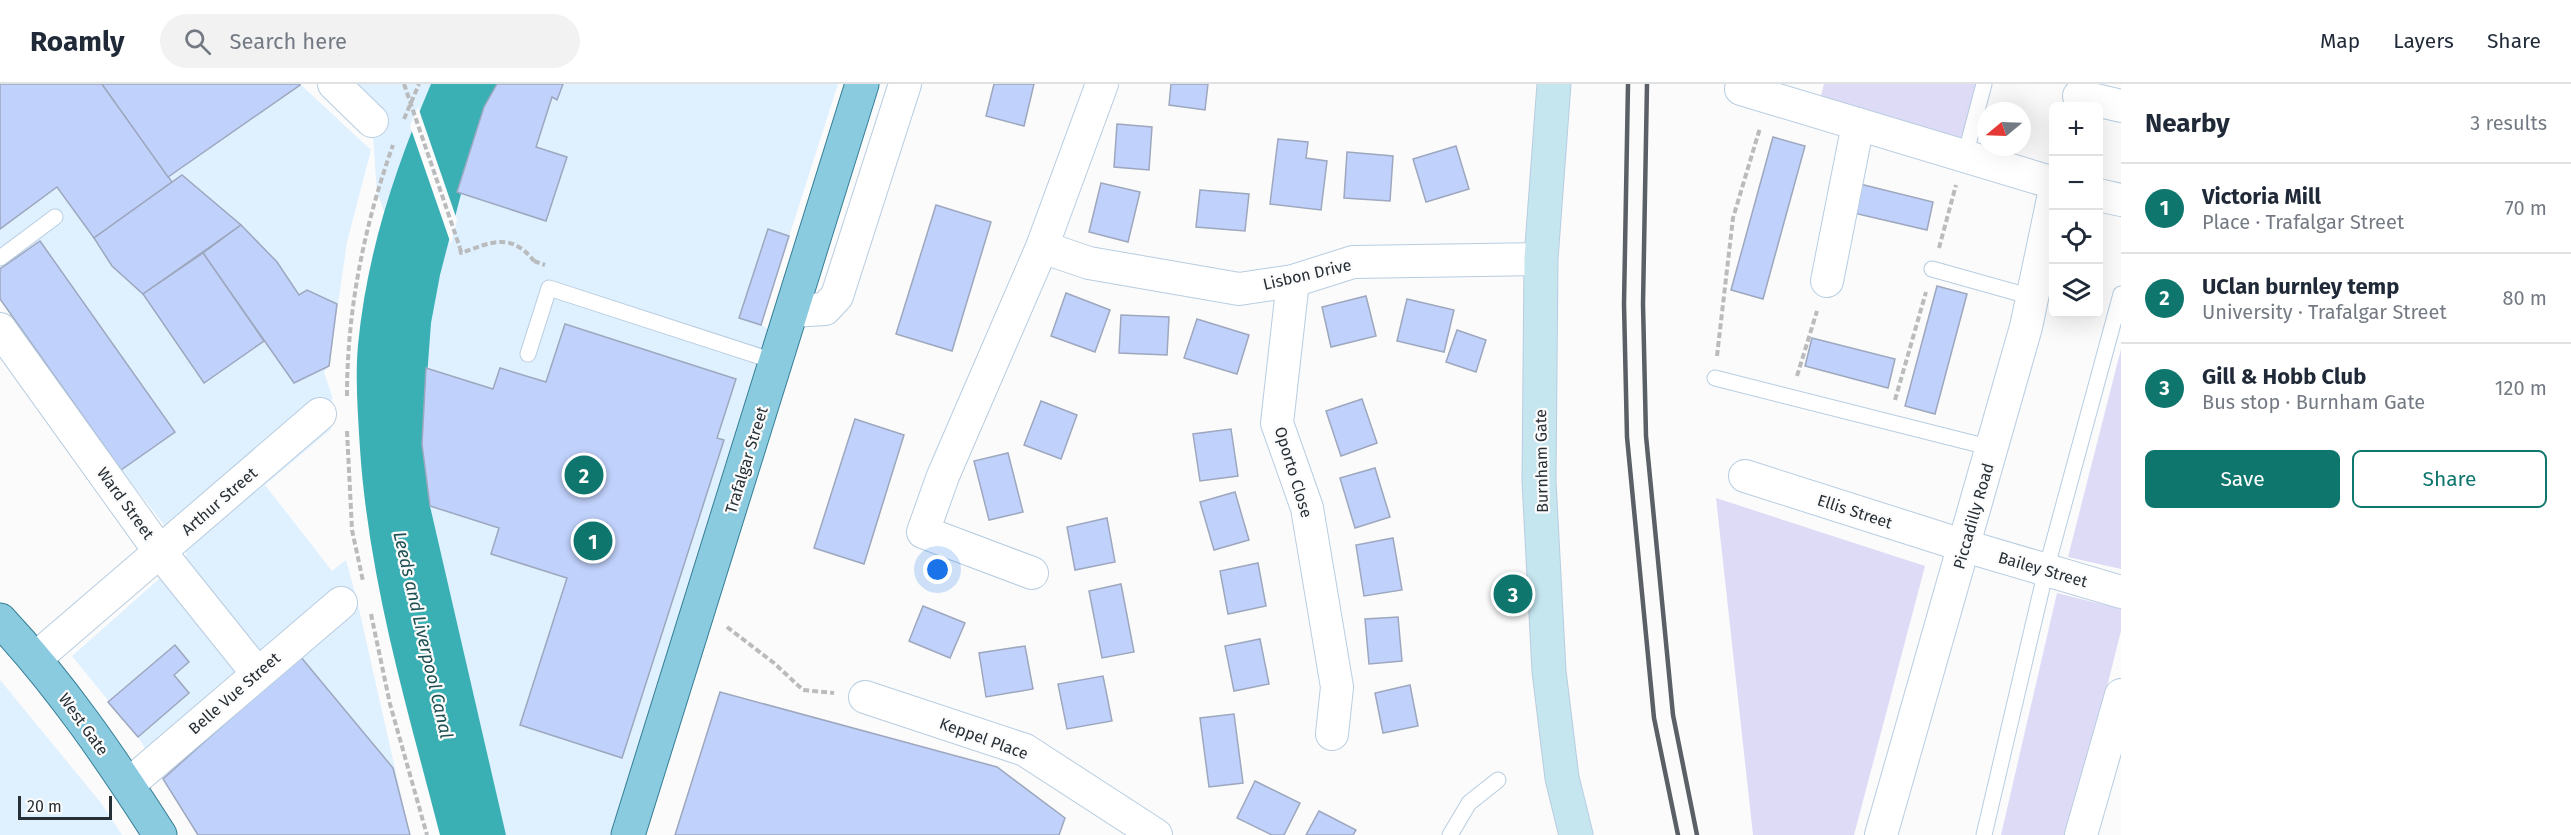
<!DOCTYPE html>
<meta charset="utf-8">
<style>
:root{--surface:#fff;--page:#f2f2f3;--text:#1f2937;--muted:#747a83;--line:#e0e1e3;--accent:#0f766e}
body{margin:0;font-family:"Fira Sans",sans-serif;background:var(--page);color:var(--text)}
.controls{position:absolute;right:18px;top:18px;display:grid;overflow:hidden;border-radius:9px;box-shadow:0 6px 24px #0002}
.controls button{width:54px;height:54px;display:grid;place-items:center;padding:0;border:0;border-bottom:2px solid var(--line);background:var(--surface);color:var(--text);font:30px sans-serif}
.compass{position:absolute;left:1977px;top:18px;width:54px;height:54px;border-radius:50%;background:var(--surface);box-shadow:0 6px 24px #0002;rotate:251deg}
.scale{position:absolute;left:18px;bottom:15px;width:94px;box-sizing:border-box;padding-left:6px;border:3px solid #272f36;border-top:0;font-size:16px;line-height:21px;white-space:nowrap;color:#272f36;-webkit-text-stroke:4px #fbfbfb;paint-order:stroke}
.you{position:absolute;left:938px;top:486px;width:21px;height:21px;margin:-15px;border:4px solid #fff;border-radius:50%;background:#1a73e8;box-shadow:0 0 0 9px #1a73e833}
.badge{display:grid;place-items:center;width:39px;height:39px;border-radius:50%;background:var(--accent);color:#fff;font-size:20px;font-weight:700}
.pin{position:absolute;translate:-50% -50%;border:3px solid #fff;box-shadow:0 2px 6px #0006}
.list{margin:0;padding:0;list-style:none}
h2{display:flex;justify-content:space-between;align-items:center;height:78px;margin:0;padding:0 24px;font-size:26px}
h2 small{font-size:20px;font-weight:400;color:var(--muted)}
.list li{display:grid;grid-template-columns:39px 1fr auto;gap:18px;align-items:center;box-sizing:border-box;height:90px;padding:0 24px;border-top:2px solid var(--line)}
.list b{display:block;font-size:22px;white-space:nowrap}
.list p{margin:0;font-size:20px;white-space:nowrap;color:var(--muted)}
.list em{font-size:20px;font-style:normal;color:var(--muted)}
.actions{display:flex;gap:12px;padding:18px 24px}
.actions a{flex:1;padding:14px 0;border:2px solid var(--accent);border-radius:9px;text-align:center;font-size:21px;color:var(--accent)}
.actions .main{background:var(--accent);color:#fff}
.icon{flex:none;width:33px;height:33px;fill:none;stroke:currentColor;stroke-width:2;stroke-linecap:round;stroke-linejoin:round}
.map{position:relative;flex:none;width:2121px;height:751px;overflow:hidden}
header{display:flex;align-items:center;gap:36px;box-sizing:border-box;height:84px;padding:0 30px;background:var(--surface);border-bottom:2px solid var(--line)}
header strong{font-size:28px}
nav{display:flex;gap:33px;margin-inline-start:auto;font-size:21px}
.search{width:420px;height:54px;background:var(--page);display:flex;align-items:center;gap:15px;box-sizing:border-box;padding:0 21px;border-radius:33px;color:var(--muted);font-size:22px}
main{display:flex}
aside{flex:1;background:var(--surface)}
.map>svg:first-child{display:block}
.built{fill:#dff0ff}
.green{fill:#dedbf7}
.water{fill:#3ab0b5}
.pier{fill:#fbfbfb}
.building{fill:#c0d1fb;stroke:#9da7be;stroke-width:1.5}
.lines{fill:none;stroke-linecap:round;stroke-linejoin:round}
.lane-casing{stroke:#b8cde0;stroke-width:17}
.street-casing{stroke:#b8cde0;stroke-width:34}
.secondary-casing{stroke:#b8cde0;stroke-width:35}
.primary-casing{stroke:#357e96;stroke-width:35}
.path{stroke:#b9bbbd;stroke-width:4;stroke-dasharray:6 3;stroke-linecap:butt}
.lane{stroke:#fff;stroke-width:15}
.street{stroke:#fff;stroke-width:32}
.secondary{stroke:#c5e5ef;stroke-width:33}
.primary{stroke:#8bcbdf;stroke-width:33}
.rail{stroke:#5a6066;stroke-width:4.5}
.path-bridge{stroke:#b9bbbd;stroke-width:4;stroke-dasharray:6 3;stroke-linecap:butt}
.labels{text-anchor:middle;stroke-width:4.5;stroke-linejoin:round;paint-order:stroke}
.street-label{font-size:16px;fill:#272f36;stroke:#fbfbfb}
.water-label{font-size:18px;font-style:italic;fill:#1c4f51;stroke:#fbfbfb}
</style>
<header>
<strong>Roamly</strong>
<div class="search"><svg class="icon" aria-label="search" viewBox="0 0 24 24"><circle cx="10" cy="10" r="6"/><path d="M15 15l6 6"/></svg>Search here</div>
<nav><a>Map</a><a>Layers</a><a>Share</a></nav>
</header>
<main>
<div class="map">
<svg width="2121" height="751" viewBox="0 0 2121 751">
<rect width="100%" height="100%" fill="#fbfbfb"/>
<!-- built -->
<g class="built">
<path d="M0,0H300L371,66L347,158L329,282L324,288L332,312L331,345L265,401L332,487L346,476L357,516L410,751L185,729L138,653L72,572L187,470L121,386L0,215Z"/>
<path d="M334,0H838L761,240L783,258L628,751H506L430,422L422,360L429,254L377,108L372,37Z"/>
<path d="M0,596L101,719L122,751H0Z"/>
</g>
<!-- green -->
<g class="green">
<path d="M1824,0H1976L1960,61L1818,23Z"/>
<path d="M2121,265V485L2068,473Z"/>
<path d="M1716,414L1925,482L1854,751H1753Z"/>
<path d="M2057,509L2121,525V547L2070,751H2001Z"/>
</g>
<!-- water -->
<path class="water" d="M431,0H497L484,23L457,108L461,110L440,191L431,239L422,360L430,422L506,751H440C407,623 369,498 360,365C358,331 355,295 358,261C367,168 395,85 431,0Z"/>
<!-- pier -->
<path class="pier" d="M418,23L457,136L451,160L410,42Z"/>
<!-- building -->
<g class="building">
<path d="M0,0H102L172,98L94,154L57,103L0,145Z"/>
<path d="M102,0H300V1L168,93Z"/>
<path d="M497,0H563L557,16L552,13L536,63L567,73L546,137L457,108L484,23Z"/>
<path d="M994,0H1034L1024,42L986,32Z"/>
<path d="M1171,0H1208L1205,26L1169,21Z"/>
<path d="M1117,40L1152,43L1149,86L1114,83Z"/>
<path d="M1773,53L1805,62L1763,215L1731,206Z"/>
<path d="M1278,55L1308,58L1306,74L1327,77L1321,126L1270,120Z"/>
<path d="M1456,62L1469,105L1426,118L1413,75Z"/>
<path d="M1347,68L1393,72L1390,117L1344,114Z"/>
<path d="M182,91L241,141L143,210L112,182L94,154Z"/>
<path d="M1852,98L1933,118L1927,146L1845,127Z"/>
<path d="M1101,99L1140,108L1128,158L1089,148Z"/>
<path d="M1200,106L1249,110L1245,147L1196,143Z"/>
<path d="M936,121L991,138L952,267L896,250Z"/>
<path d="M241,141L277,178L299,211L307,206L337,220L329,282L294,299L203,169Z"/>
<path d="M768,145L789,152L761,241L739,234Z"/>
<path d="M40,157L175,348L121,386L0,215V185Z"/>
<path d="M203,169L264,257L204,299L143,210Z"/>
<path d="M1937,202L1967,210L1935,330L1905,322Z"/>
<path d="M1066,209L1110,226L1095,268L1051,252Z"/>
<path d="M1366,212L1376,252L1331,263L1322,223Z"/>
<path d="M1407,215L1454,226L1444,268L1397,257Z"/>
<path d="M1121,231L1169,233L1167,271L1119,269Z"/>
<path d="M1197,235L1249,251L1237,290L1184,274Z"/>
<path d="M565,240L736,295L717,354L724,356L622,674L520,641L567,494L491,470L499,444L430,422L422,360L426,284L493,305L500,284L546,298Z"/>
<path d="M1457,246L1486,256L1476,288L1446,278Z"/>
<path d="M1812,254L1895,275L1888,304L1805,282Z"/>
<path d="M1362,315L1377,359L1341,372L1326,327Z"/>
<path d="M1041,317L1077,331L1061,375L1024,361Z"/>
<path d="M855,335L904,351L864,480L814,464Z"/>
<path d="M1231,345L1238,392L1200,397L1193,350Z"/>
<path d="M1008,369L1023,428L989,436L974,377Z"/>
<path d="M1375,384L1390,433L1355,444L1340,394Z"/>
<path d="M1235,408L1249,456L1214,466L1200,418Z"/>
<path d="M1107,434L1115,478L1075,486L1067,443Z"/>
<path d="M1393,454L1402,506L1364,512L1356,461Z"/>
<path d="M1258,479L1266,522L1228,530L1220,487Z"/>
<path d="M1121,500L1134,568L1102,574L1089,507Z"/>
<path d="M923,522L965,539L950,574L909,557Z"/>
<path d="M1398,533L1402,577L1369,580L1365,535Z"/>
<path d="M1260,555L1269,600L1234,607L1225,562Z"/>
<path d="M175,561L189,578L174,591L189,609L138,653L108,618Z"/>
<path d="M1025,562L1033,605L986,613L979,569Z"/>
<path d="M300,572L393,684L410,751H198L163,695Z"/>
<path d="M1103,592L1112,637L1067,645L1058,600Z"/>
<path d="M1410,601L1418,642L1383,649L1375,609Z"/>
<path d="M720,608L997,683L1065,734L1059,751H675Z"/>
<path d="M1234,630L1243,699L1209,703L1200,634Z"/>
<path d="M1255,697L1300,719L1284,751H1272L1237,734Z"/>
<path d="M1319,727L1356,746L1353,751H1306Z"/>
</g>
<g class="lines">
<defs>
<g id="lane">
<path d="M1965,72L1984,0"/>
<path d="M0,174L55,133"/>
<path d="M1932,185L2032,213"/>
<path d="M528,270L549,204L777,278"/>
<path d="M1715,294L1992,364"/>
<path d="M1450,751L1469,719L1498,696"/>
<path d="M1984,751L2046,486L2121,210"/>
</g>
<g id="street">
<path d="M334,0L372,37"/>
<path d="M1102,0L1042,163L1089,179L1239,205L1293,197L1353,178L1541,175"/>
<path d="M1741,5L2054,99"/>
<path d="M2079,12L2121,22"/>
<path d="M2098,111L2121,116"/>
<path d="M1293,197L1277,339L1307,424L1337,603L1332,650"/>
<path d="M1827,197L1858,40"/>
<path d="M792,227L825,225L837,212L905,0"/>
<path d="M0,245L160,468L257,589"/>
<path d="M1745,392L1965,462L2121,508"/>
<path d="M1032,489L923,448L943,392L1042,163"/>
<path d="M36,574L320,330"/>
<path d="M865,613L1025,666L1156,751"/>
<path d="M128,701L341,519"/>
<path d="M1881,751L2026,243L2054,110"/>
<path d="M2081,751L2121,611"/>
</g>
<path id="secondary" d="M1554,0L1541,175L1539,397L1549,587L1562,694L1576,751"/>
<g id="primary">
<path d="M0,536C61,601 112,676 160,751"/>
<path d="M628,751L862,0"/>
</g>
</defs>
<!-- lane casing -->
<use href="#lane" class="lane-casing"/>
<!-- street casing -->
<use href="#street" class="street-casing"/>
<!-- secondary casing -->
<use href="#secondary" class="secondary-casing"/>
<!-- primary casing -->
<use href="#primary" class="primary-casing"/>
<!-- path -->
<g class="path">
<path d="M404,35L419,0"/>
<path d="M460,164L461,169C492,158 511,148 534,177"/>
<path d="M1939,164L1956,101"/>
<path d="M534,177L545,181"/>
<path d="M1717,272L1733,134L1760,44"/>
<path d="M1797,292L1817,227"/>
<path d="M347,312C347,226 364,142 393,61"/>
<path d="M1895,316L1926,208"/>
<path d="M347,347L352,446L363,497"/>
<path d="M371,530L390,620L427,751"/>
<path d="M727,543L774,579L803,606L834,609"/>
</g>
<!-- lane -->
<use href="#lane" class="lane"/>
<!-- street -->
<use href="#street" class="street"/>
<!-- secondary -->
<use href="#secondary" class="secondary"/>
<!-- primary -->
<use href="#primary" class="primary"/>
<!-- rail -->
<g class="rail">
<path d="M1628,0L1624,220L1627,353L1654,634L1678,751"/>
<path d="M1647,0L1643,220L1646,352L1673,631L1697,751"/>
</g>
<!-- path-bridge -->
<path class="path-bridge" d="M404,0L460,164"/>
</g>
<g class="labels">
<!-- street labels -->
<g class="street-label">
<text transform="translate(1307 190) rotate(-13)" y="6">Lisbon Drive</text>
<text transform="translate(746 376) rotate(-73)" y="6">Trafalgar Street</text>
<text transform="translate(1541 377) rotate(-91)" y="6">Burnham Gate</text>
<text transform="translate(1294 388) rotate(73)" y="6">Oporto Close</text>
<text transform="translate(219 417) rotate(-41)" y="6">Arthur Street</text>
<text transform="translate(126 419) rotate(54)" y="6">Ward Street</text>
<text transform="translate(1855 427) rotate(18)" y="6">Ellis Street</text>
<text transform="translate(1973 432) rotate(-74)" y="6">Piccadilly Road</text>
<text transform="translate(2043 485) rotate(16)" y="6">Bailey Street</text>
<text transform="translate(234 609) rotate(-41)" y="6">Belle Vue Street</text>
<text transform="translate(84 640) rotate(54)" y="6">West Gate</text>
<text transform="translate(984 654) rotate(20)" y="6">Keppel Place</text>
</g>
<!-- water labels -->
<g class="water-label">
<text transform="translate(423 551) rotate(77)" y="6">Leeds and Liverpool Canal</text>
</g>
</g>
</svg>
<div class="controls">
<button>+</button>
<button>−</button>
<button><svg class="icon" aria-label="locate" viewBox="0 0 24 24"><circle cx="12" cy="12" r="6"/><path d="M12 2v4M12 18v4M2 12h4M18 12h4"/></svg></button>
<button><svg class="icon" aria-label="layers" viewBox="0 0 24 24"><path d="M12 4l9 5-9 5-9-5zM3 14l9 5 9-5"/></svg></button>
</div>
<svg class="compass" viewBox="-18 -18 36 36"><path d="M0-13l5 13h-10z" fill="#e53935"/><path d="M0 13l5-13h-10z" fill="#747a83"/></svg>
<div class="scale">20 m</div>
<div class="you"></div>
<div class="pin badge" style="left:593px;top:457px">1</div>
<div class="pin badge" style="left:584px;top:391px">2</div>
<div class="pin badge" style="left:1513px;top:510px">3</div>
</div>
<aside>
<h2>Nearby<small>3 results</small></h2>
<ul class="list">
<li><span class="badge">1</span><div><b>Victoria Mill</b><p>Place · Trafalgar Street</p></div><em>70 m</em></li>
<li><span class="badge">2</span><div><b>UClan burnley temp</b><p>University · Trafalgar Street</p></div><em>80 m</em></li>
<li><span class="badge">3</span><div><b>Gill &amp; Hobb Club</b><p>Bus stop · Burnham Gate</p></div><em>120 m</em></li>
</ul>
<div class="actions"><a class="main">Save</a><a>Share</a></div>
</aside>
</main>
